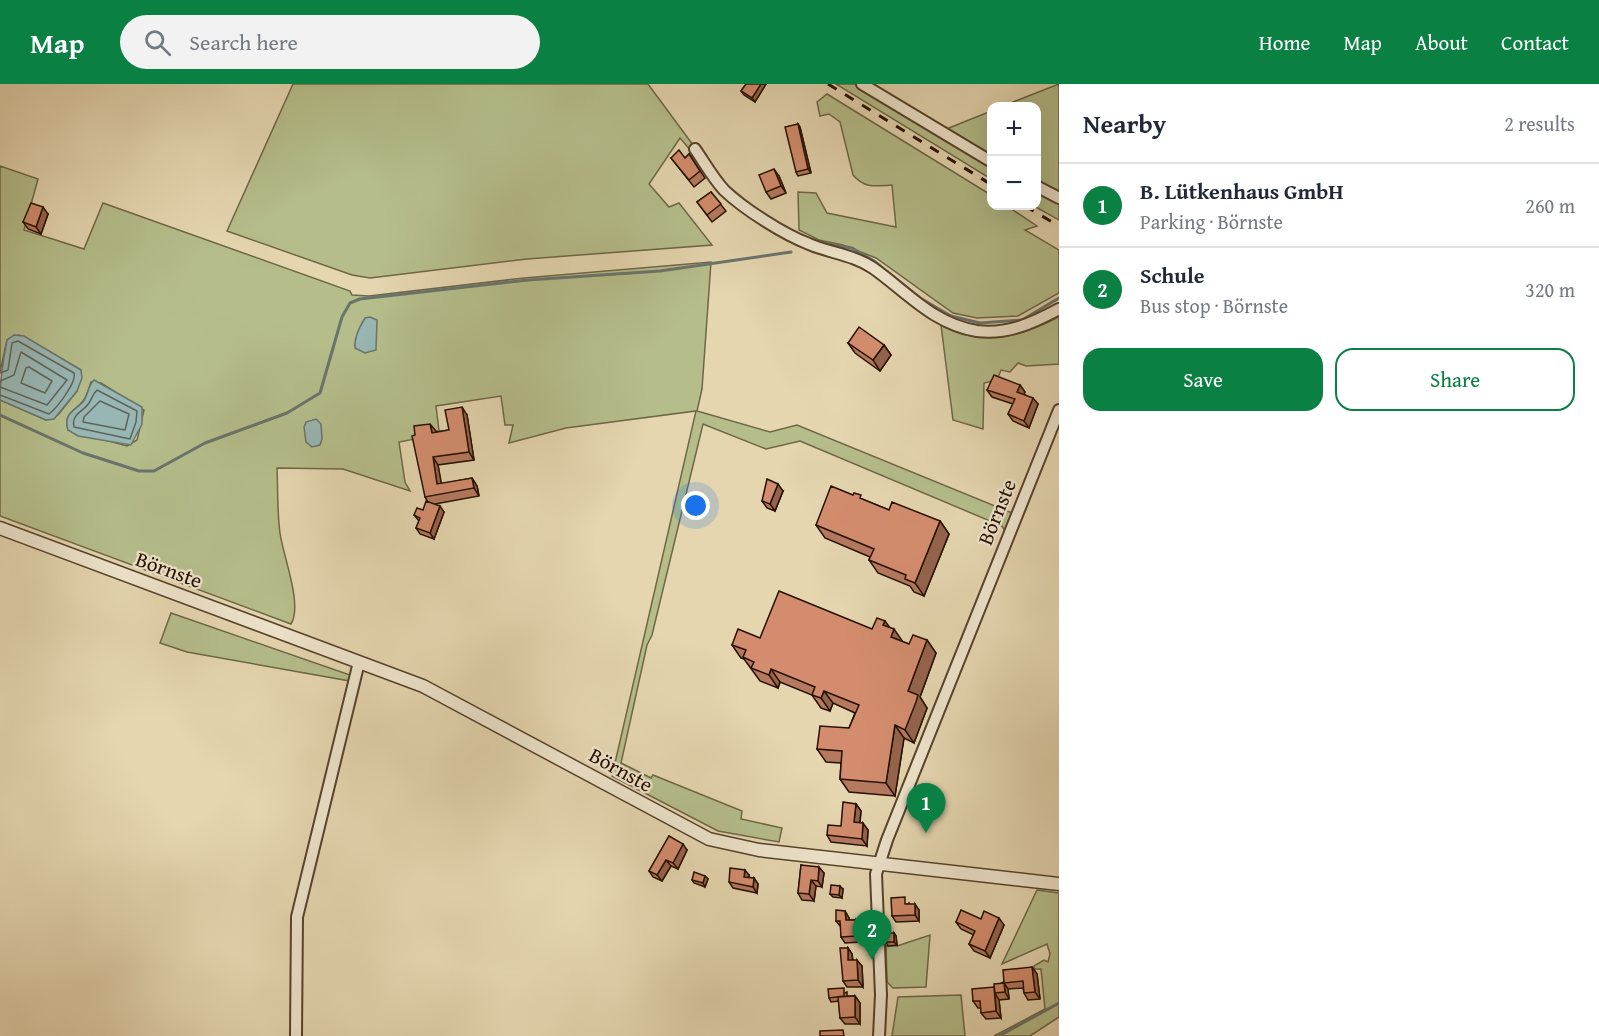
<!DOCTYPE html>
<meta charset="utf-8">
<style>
:root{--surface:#fff;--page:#f2f2f3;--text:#1f2937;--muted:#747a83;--line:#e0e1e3;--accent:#0b8043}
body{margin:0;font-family:"Gentium Book Plus",serif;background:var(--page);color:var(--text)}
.controls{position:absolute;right:18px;top:18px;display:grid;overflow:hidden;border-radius:12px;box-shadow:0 6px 24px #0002}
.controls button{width:54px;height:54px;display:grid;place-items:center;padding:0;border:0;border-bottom:2px solid var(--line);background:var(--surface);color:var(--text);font:30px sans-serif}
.you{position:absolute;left:696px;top:422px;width:21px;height:21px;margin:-15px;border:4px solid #fff;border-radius:50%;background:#1a73e8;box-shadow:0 0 0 9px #1a73e833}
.badge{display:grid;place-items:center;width:39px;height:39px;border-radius:50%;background:var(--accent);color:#fff;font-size:20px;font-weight:700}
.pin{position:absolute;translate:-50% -50px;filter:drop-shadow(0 2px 3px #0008)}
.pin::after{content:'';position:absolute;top:32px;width:21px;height:18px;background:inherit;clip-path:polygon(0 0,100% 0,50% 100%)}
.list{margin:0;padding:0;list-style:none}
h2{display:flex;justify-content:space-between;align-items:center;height:78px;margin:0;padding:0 24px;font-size:26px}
h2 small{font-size:20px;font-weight:400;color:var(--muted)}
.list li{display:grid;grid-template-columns:39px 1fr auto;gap:18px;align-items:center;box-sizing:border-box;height:84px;padding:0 24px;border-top:2px solid var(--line)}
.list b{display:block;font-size:22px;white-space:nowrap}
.list p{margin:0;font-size:20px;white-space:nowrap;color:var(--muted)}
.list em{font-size:20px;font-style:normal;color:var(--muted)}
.actions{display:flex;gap:12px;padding:18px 24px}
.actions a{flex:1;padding:14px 0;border:2px solid var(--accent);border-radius:18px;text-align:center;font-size:21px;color:var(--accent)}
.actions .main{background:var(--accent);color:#fff}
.icon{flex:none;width:33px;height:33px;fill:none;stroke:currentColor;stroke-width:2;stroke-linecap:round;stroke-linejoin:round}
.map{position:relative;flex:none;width:1059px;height:952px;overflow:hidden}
header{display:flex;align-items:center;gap:36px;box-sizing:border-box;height:84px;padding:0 30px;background:var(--accent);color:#fff}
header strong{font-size:28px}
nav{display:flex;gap:33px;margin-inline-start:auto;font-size:21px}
.search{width:420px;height:54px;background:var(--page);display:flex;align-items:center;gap:15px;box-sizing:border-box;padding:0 21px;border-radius:33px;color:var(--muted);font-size:22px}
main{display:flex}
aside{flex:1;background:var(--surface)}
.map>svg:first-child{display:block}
.green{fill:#b5be8b;stroke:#6e6746;stroke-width:1.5;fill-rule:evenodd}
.water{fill:#98b7b4;stroke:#6a746c;stroke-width:1.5}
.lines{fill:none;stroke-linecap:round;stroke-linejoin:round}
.shore{stroke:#5f645a;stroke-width:1.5}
.stream{stroke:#6a746c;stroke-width:3}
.minor-casing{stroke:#56422c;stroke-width:14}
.tertiary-casing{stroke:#56422c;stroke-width:15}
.minor{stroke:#eee4cc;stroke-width:10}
.tertiary{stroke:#eee4cc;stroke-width:12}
.rail{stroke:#261000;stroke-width:3;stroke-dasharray:10 10;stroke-linecap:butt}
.wall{fill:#b5795f;stroke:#261000;stroke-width:1.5}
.shaded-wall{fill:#94634d;stroke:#261000;stroke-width:1.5}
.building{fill:#d38d6e;stroke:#261000;stroke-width:1.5}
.labels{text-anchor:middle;stroke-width:4.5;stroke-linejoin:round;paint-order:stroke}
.street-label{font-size:21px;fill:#261000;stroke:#eee4cc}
</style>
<header>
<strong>Map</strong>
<div class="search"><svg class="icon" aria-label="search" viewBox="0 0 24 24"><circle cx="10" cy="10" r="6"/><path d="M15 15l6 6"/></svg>Search here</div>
<nav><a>Home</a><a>Map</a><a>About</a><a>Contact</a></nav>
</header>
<main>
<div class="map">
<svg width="1059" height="952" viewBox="0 0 1059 952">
<rect width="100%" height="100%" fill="#e5d6b0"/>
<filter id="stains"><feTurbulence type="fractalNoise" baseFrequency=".00333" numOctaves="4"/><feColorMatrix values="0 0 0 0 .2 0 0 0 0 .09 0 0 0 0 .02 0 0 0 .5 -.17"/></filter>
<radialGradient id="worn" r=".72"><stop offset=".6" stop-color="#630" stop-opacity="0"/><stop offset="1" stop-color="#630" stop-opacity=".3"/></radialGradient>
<!-- green -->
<g class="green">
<path d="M293,0H648L693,61L691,67L680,54L649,100L669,123L679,119L712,161L527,175L370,194L352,191L227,147Z"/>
<path d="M836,0H855L991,81V95Z"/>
<path d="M1059,0V110L1037,98L1036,22H1003Z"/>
<path d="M827,10L991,111L992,122H1007L1037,142L1025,146L1059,166V209L1018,232L977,234L953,229L876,174L843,161L819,156L799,146L798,108L816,109L827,129L896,143L892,101C876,102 865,105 853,91L840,38L829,30L820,32L817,18Z"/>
<path d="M991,27V75L944,46Z"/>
<path d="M0,82L38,95L24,146L84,165L103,119L350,207L352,211L369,212L524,194L711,178L702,305L697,327L770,348L797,341L1012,429L1005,447L1002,442L800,357L766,365L703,340L652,551L647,561L621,679L651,694L653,691L742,727L741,735L782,744L779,758L718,747L612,692L696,327L566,344L509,359L513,341H505L501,312L436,322L439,347L419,350L420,354L399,358L405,398L410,407L343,385L277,384C278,405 277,428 280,449C283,472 303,521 291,540L0,432V316L46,336L58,331L77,307L81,286L19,251L7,256L0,288ZM91,298L101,299L144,326L137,356L127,362L68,346C63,329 75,327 83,317C87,312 89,304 91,298Z"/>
<path d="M1037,106L1059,117V136L1034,122Z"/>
<path d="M1059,233V280L1026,282L1018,279L1010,288L1001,286L997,296L984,299L983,345L953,336L941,241C980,264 1022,252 1059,233Z"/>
<path d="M171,529L350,591V597L187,568L160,559Z"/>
<path d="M1037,806L1059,809V933L1030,952H994L1045,925L1041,885H1034V882L1044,876L1048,878L1050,870L1047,860L1002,880Z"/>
<path d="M930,851L926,903L893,904L887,898L886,862H897Z"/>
<path d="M961,911L965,952H892L898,913Z"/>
</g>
<!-- water -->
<g class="water">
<path d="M370,233L377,236L376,266L365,269L355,264C354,255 360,242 365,234Z"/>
<path d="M14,251L24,252L81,286L82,294L77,307L54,335L46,336L0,316C0,295 3,276 7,256Z"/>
<path d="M94,296L142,323V340L131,361L78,352L68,346C63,330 74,327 83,318C88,312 88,301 94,296Z"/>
<path d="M316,335L321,340L322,355L320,361L312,363L306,358L304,343L306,338Z"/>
</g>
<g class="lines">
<!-- shore -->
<g class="shore">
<path d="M29,283L52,297L45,309L21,299L26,284Z"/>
<path d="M0,289L8,286L12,259L18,257L74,289C77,298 57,324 49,330L0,311"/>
<path d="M0,297L14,291L21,268L67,296L47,321L0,303"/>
<path d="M97,306L137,327L136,338L130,355L74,343C71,330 83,328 89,319C92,314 93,310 97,306Z"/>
<path d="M100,317L129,330L125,346L83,338L84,333Z"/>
</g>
<!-- stream -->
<g class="stream">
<path d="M817,158L852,164L874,177L920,214L951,232L980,239L1022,236L1059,214"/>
<path d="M0,331L83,369L139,387H154L205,359L287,329L320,309L342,233L350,219L360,215L528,196L660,187L791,168"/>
<path d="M999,952L1059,919"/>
</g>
<defs>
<g id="minor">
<path d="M862,0L992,78"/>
<path d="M695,65C704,78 713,94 724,106C744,125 783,150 809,160C830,169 854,171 873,184C907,208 933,240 977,247C1007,251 1033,239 1059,225"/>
<path d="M1036,102L1059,114"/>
<path d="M296,952L297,833L359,578"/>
<path d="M879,952L881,911L876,790L887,756L1059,326"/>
</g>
<path id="tertiary" d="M0,444L423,602L709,755L759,766L1059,800"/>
</defs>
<!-- minor casing -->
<use href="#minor" class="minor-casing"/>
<!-- tertiary casing -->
<use href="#tertiary" class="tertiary-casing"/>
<!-- minor -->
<use href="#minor" class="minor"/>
<!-- tertiary -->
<use href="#tertiary" class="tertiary"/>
<!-- rail -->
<g class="rail">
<path d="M828,0L992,101"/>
<path d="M1025,122L1059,142"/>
</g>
</g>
<!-- wall -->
<g class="wall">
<path d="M746,0H766L755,18L744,11L741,7Z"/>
<path d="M798,40L800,43L811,89L798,92L796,88Z"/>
<path d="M689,70L705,94L694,103L671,74H685Z"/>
<path d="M779,92L786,109L771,115L766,108Z"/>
<path d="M711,108L726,127L712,138L697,118Z"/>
<path d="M48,130L41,150L28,145L23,138Z"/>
<path d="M848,259L884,261L891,271L880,287L855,269Z"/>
<path d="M1020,301L1025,308L1024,310L1038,320L1029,344L1013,337L1008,330L1013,320L992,313L987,306Z"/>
<path d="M467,331L474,376L438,381L441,400L472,394L477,402L479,412L435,420L444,428L434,455L420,450L416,444L419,437L414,431L423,426L428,418L425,413L436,348L449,346Z"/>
<path d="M783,407L775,427L767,424L762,417Z"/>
<path d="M864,416L889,426L940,437L949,450L924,512L914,508L910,502L878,489L869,476L870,473L825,454L816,441Z"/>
<path d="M889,544L903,558L909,560L927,556L936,569L920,613L927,624L914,659L904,654L895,712L849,708L840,695L841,679L826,678L817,665L849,644L855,629L833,619L830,627L821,624L812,611L780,598L778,604L760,597L744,575L741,574L732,561L760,554Z"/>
<path d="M856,720L861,727L860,739L868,746L867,762L831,758L827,751L841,742Z"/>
<path d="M669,752L687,766L678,785L671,782L662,797L653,793L649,787Z"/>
<path d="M801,781L824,789L822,803L816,802L814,817L802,816L798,809Z"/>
<path d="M749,791V794H754L758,800L757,809L733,804L729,798Z"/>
<path d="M705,792L708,795L705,803L694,799L692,796Z"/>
<path d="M843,805L842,814L833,813L830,810Z"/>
<path d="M909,819V820L919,826V837L896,838L892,832Z"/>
<path d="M845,827L849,834V836H856L860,842L861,858L845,859L841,853V843L836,837Z"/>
<path d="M981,835L1004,841L990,874L974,867L969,860L974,851L961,845L956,838Z"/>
<path d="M894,849L896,852L897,861L888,862L886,858Z"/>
<path d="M848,864L852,870L853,876L862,882L863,903H847L843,897Z"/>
<path d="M1032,883L1037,890L1040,915L1028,916L1024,909L1023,904L1008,905L1009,915L999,916L1001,934L986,935L981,929V924H978L973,917L994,903Z"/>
<path d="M847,908V912H855L860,919V940H845L840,934L839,917L831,918L829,914Z"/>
</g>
<!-- shaded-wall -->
<g class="shaded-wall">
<path d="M761,0H766L755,18L752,14Z"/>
<path d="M798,40L800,43L811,89L808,85Z"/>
<path d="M774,85L779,92L786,109L781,102Z"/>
<path d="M43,123L48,130L41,150L36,143Z"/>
<path d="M884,261L891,271L880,287L873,276Z"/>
<path d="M1020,301L1025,308L1022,314L1017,308Z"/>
<path d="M1033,314L1038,320L1029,344L1024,337Z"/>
<path d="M462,323L467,331L474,376L469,368Z"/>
<path d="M430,340L436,347L437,356L432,349Z"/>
<path d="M433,373L438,381L443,408L437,400Z"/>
<path d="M472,394L477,402L479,412L474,404Z"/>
<path d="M778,400L783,407L775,427L770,420Z"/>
<path d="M440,422L444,428L434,455L430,449Z"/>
<path d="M940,437L949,450L924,512L915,499Z"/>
<path d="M885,537L893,548L894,545L903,558L891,553L883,541Z"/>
<path d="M927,556L936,569L920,613L927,624L914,659L905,646L908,607Z"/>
<path d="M771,585L780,598L778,604L769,591Z"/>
<path d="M824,607L833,619L830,627L821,614Z"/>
<path d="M895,641L904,654L895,712L886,699Z"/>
<path d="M856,720L861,727L859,745L854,738Z"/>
<path d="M863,739L868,746L867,762L862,755Z"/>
<path d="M683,760L687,766L678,785L673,779Z"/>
<path d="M666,776L671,782L662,797L657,791Z"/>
<path d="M819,783L824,789L822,803L818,797Z"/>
<path d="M745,786L749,791L748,799L744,793Z"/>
<path d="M705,792L708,795L705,803L703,799Z"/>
<path d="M754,794L758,800L757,809L753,803Z"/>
<path d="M811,796L816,802L814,817L809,810Z"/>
<path d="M840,802L843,805L842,814L839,811Z"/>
<path d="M915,820L919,826V837L915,831Z"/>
<path d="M845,827L849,834L850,842L846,836Z"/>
<path d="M999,834L1004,841L990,874L985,867Z"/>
<path d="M856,836L860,842L861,858L857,852Z"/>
<path d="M894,849L896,852L897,861L894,858Z"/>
<path d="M848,864L852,870L853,882L848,876Z"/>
<path d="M857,876L862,882L863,903L858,896Z"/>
<path d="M1032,883L1037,890L1040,915L1035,908Z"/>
<path d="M1004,899L1008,905L1009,915L1005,908Z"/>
<path d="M995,909L999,916L1001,934L996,927Z"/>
<path d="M855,912L860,919V940L855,933Z"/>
</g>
<!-- building -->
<g class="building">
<path d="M746,0H761L752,14L741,7Z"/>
<path d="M798,40L808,85L796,88L785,43Z"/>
<path d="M679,66L685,74L689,70L700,87L689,96L671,74Z"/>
<path d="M774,85L781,102L766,108L759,91Z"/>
<path d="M711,108L721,120L707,131L697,118Z"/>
<path d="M31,119L43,123L36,143L23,138Z"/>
<path d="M859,243L884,261L873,276L848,259Z"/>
<path d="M994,291L1020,301L1017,308L1033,314L1024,337L1008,330L1015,315L987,306Z"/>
<path d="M462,323L469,368L433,373L437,400L472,394L474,404L425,413L412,352L415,351L414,342L430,340L432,349L449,346L445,326Z"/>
<path d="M767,395L778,400L770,420L762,417Z"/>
<path d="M831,402L853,411L854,409L861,411L860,414L889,426L892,418L940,437L915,499L905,495L906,491L869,476L874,465L816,441Z"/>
<path d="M426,417L440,422L430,449L416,444L420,434L414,431L417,424L423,426Z"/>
<path d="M779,507L872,545L877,534L885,537L883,541L894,545L891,553L909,560L913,551L927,556L908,607L918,611L916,618L905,646L895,641L886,699L840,695L842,667L817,665L820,642L849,644L859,621L824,607L821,614L812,611L815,603L771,585L769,591L751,584L754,578L743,573L746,566L732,561L738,545L760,554Z"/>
<path d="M843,718L856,720L854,738L863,739L862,755L827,751L828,741L841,742Z"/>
<path d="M669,752L683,760L673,779L666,776L657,791L649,787Z"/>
<path d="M801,781L819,783L818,797L811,796L809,810L798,809Z"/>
<path d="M730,784L745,786L744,793L754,794L753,803L729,798Z"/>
<path d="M694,788L705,792L703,799L692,796Z"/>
<path d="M831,801L840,802L839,811L830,810Z"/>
<path d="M905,813V820H915V831L892,832L891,814Z"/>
<path d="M836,826L845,827L846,836H856L857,852L841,853L840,837H836Z"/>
<path d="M961,826L981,835L984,827L999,834L985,867L969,860L975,847L956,838Z"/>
<rect x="886" y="849" width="8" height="9"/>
<path d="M840,864H848V876H857L858,896L843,897Z"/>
<path d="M1032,883L1035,908L1024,909L1023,897L1004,899L1003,886Z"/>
<path d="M1004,899L1005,908L995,909L994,900Z"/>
<path d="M994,903L996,927L981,929L980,917H973L972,905Z"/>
<path d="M844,904V912L829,914L828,905Z"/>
<path d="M855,912V933L840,934L838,913Z"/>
<path d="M843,946L844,952H820V947Z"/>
</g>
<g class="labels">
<!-- street labels -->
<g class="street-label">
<text transform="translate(997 428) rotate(-68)" y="7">Börnste</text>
<text transform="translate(169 486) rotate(20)" y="7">Börnste</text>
<text transform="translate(621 686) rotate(29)" y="7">Börnste</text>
</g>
</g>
<rect width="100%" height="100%" filter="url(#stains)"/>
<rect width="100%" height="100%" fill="url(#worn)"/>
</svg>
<div class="controls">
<button>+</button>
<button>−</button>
</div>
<div class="you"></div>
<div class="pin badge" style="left:926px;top:749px">1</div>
<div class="pin badge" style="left:872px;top:876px">2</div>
</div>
<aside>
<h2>Nearby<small>2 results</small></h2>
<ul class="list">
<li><span class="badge">1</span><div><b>B. Lütkenhaus GmbH</b><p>Parking · Börnste</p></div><em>260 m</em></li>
<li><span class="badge">2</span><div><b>Schule</b><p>Bus stop · Börnste</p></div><em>320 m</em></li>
</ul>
<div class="actions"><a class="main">Save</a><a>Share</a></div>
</aside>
</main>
